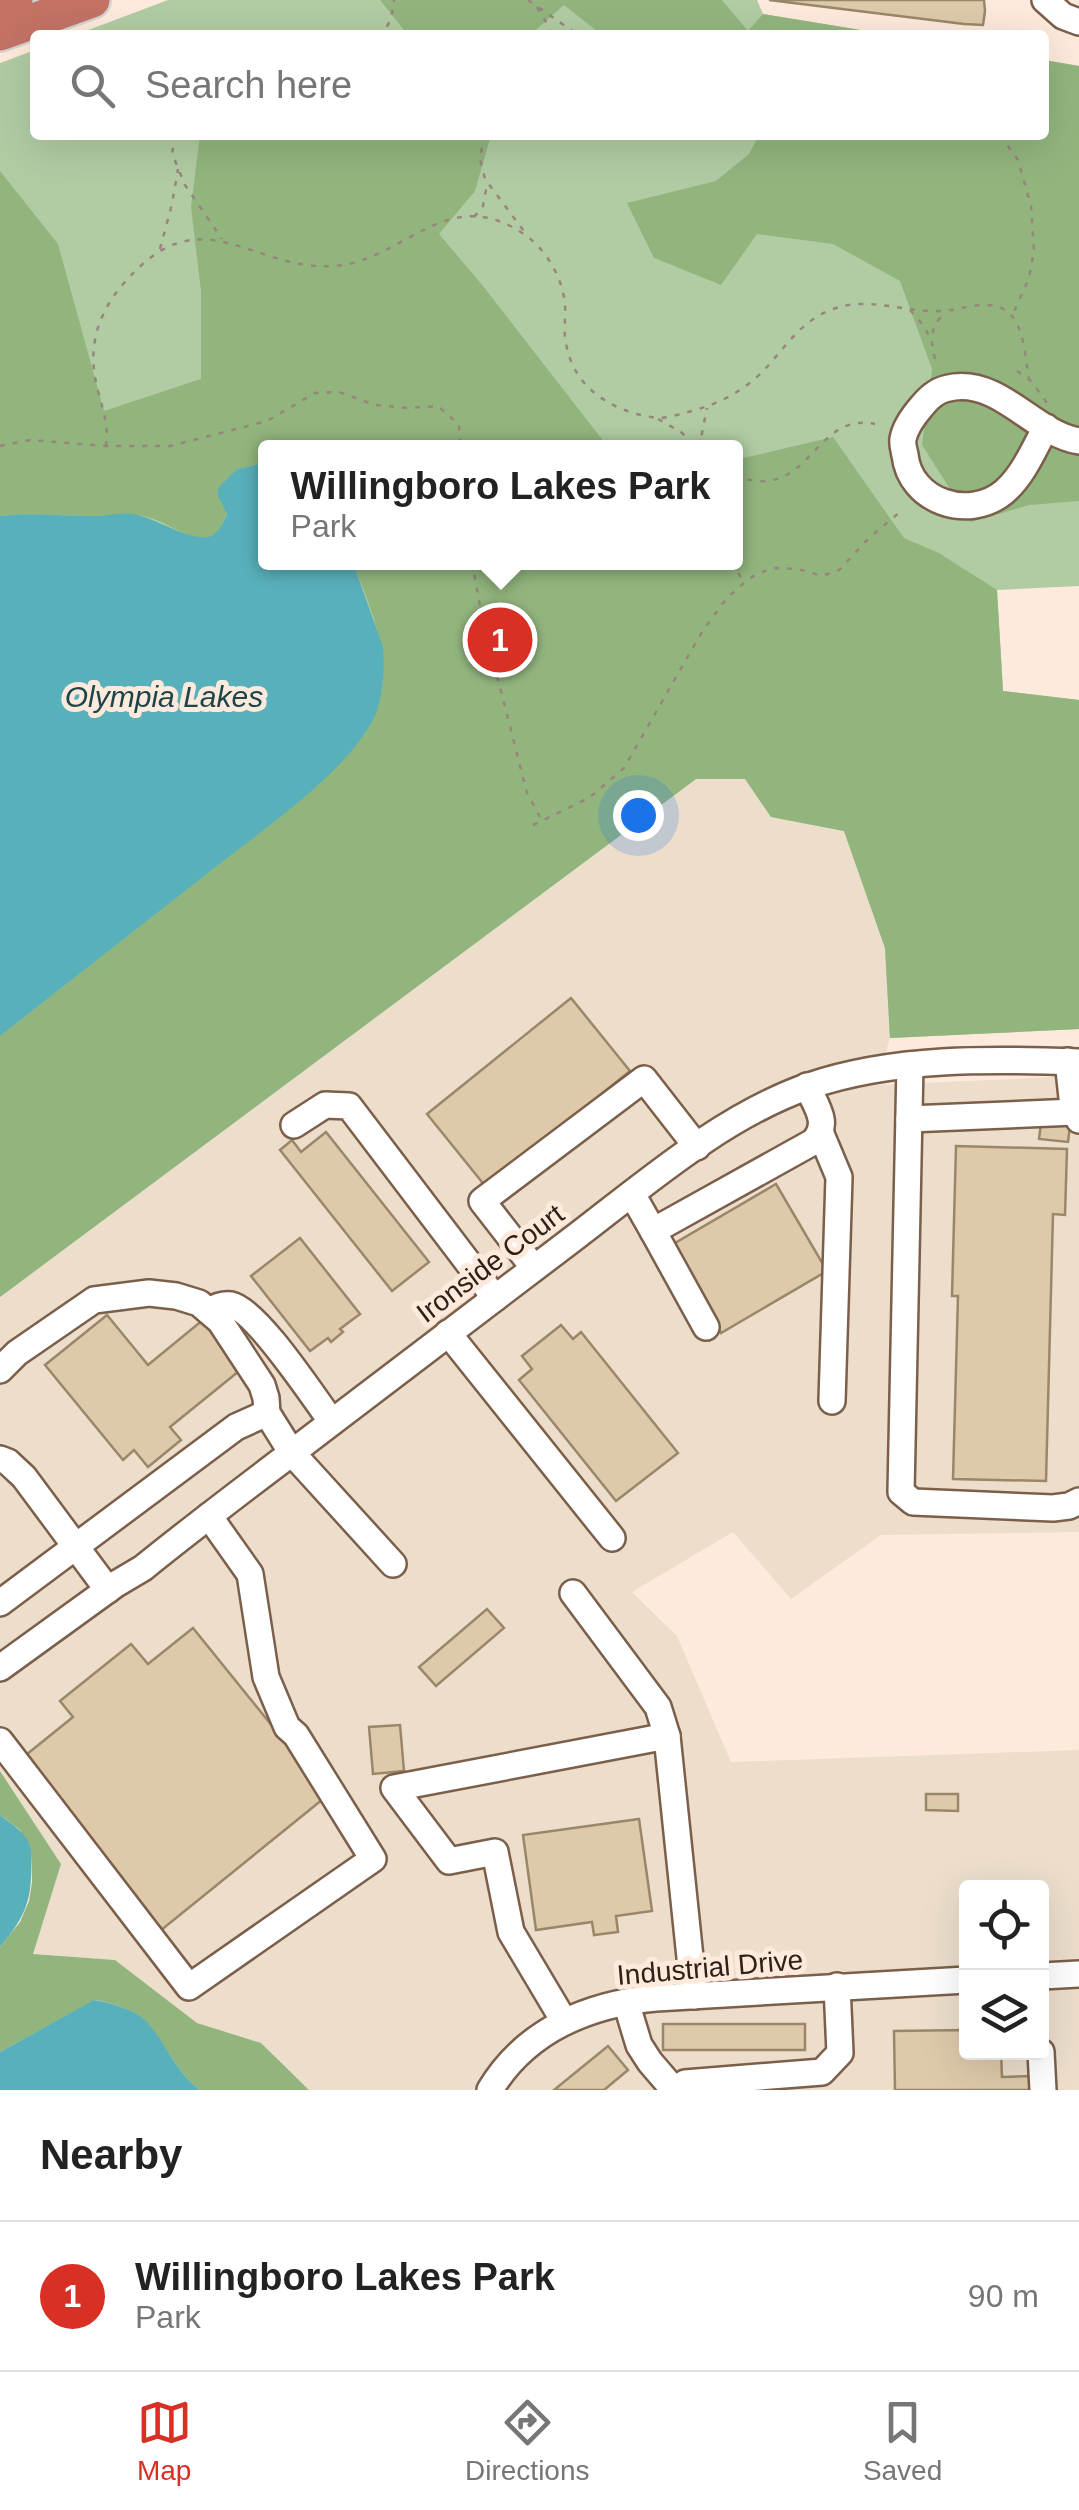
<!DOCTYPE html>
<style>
:root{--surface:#fff;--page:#f2f2f2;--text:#222;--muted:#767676;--line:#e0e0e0;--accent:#d93025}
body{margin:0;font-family:Arial,sans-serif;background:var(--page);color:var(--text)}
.controls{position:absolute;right:30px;bottom:30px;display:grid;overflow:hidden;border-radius:10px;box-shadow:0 10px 40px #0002}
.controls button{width:90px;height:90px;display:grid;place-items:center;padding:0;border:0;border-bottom:2px solid var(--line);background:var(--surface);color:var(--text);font:50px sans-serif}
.you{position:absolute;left:638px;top:815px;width:35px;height:35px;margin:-25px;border:8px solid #fff;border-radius:50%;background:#1a73e8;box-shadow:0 0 0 15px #1a73e833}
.badge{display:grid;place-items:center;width:65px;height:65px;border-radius:50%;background:var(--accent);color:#fff;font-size:32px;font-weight:700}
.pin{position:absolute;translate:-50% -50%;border:5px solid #fff;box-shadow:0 2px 10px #0006}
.popup{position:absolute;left:258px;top:440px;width:485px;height:130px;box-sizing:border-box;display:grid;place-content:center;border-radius:10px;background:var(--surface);filter:drop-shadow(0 2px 8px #0005);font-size:32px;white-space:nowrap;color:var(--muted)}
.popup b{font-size:38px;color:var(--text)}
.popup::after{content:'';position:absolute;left:50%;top:100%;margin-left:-20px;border:20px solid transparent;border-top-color:var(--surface)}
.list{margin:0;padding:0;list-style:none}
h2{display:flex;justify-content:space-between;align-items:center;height:130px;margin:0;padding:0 40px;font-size:42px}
h2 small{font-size:32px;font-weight:400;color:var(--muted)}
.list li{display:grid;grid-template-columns:65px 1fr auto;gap:30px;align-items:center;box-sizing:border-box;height:150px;padding:0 40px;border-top:2px solid var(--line)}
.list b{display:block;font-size:38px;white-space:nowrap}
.list p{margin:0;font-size:32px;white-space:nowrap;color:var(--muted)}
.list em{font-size:32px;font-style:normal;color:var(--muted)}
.icon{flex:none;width:55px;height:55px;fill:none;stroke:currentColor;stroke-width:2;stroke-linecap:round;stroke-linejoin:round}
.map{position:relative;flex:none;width:1079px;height:2090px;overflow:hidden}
.search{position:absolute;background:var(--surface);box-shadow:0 10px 40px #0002;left:30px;right:30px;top:30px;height:110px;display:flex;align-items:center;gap:25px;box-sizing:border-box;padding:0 35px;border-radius:10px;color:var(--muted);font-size:38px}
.sheet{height:280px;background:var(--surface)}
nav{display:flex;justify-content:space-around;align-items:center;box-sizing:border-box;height:140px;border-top:2px solid var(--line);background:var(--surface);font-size:28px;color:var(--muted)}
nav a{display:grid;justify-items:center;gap:5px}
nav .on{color:var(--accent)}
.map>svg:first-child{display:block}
.industrial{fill:#ecdecb;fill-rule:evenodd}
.green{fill:#b1cca3;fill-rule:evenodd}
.forest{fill:#92b57e}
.water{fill:#58b0bb}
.building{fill:#dec9aa;stroke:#9a8769;stroke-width:2.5}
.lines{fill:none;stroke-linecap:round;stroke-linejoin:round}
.minor-casing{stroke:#7b5f4a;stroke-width:30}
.highway-casing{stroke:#d5d3d1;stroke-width:40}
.path{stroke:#96867b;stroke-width:2.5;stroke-dasharray:5 8;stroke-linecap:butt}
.minor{stroke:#fff;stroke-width:25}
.highway{stroke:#c37265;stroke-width:35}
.labels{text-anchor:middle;stroke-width:10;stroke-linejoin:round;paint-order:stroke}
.street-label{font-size:28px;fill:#2d2118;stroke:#feeadc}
.water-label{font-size:30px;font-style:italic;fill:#1c454a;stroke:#feeadc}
</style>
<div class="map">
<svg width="1079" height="2090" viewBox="0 0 1079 2090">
<rect width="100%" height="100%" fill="#feeadc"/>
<!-- industrial -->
<path class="industrial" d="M696,779H745L771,817L844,831L885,948L890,1038L876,1085L1079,1076V1532L881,1535L791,1599L733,1532L632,1592L677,1636L731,1762L1079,1750V2090H309L261,2043L197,2023L115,1960L32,1954L61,1864L0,1771V1297ZM966,1888H1042V2052H966Z"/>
<!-- green -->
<g class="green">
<path d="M168,0H757L763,14L891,35H75Z"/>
<path d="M35,50V135H1044V60L1079,66V586L997,590L1003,691L1079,700V1029L890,1038L885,948L844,831L771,817L745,779H696L0,1297V63ZM265,448H735V562H265Z"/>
</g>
<!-- forest -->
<g class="forest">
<path d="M380,0H722L748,31L763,14L891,35H602L564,5L530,35H408Z"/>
<path d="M1044,60L1079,66V501L1029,505L971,522L922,445L932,369L900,281L833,244L757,234L721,285L654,258L627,203L716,181L749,154L759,135H1044Z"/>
<path d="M200,135H491L475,191L439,234L483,286L608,447L265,448V463L237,469C233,485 228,524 215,534C198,547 172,525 156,520C131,511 118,516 94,516C62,516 32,512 0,516V171L58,244L104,411L201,379V291L191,207Z"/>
<path d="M833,437L904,538L939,553L997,590L1003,691L1079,700V1029L890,1038L885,948L844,831L771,817L745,779H696L0,1297V1036C70,981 139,927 209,872C251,839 293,807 331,770C347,755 366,738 374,717C395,667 375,618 356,571L351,563L735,562V460Z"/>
<path d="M0,1771L61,1864L33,1954L115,1960L197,2023L261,2043L309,2090H200C175,2071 166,2044 146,2022C134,2009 111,2003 95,2000L0,2052V1947L20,1922L29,1901L32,1882L31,1853L20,1830L0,1815Z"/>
</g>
<!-- water -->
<g class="water">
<path d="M265,463V562L351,563L356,571L383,647C385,670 383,702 372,722C344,773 268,826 222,862C148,920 74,978 0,1036V516C32,512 62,516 94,516C108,516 120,512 133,514C156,518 187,540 208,537C218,535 223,523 227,514L218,496V488L237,469Z"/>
<path d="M0,1815C10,1823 23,1830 29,1843C32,1850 31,1859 31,1867C32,1902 23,1920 0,1947Z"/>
<path d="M94,2000C111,2003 134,2009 146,2021C167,2044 174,2070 200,2090H0V2052Z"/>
</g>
<!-- building -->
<g class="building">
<path d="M769,0H984L985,11L983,25L964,24Z"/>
<path d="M571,998L630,1071L486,1187L427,1114Z"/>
<path d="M1041,1123L1070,1126L1068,1142L1039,1139Z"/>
<path d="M326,1132L429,1262L392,1291L280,1150L292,1140L301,1152Z"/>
<path d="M956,1146L1067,1149L1065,1215L1053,1214L1046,1481L953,1479L958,1296H952Z"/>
<path d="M776,1184L827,1271L721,1333L670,1246Z"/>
<path d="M300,1238L360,1314L340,1329L343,1332L331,1342L328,1338L310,1351L251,1276Z"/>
<path d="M107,1315L148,1365L204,1319L244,1367L170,1427L181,1440L148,1467L134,1450L123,1460L45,1365Z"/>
<path d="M561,1325L573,1339L581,1332L678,1453L616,1501L519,1380L532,1369L522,1356Z"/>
<path d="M487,1609L504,1628L436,1686L419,1667Z"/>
<path d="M193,1628L328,1795L160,1931L21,1759L73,1717L60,1701L131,1644L148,1664Z"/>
<path d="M400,1725L404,1771L373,1774L369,1727Z"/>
<path d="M926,1794H958V1811L926,1810Z"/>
<path d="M639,1819L652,1911L616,1916L618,1932L594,1935L592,1922L536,1930L523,1835Z"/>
<rect x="663" y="2024" width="142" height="26"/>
<path d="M966,2030V2052H1001L1002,2077L1030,2076V2090H895L894,2031Z"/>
<path d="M608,2046L628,2070L604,2090H554Z"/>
</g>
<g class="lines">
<defs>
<g id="minor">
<path d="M1045,0L1063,16L1079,22"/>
<path d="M1046,427C1034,449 1023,476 1004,492C969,521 910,502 905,455C904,450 902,444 903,439C905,428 915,414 922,406C931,395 939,389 954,387C1002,381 1035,434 1079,441"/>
<path d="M1068,1061L1073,1107L1079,1120"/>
<path d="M910,1065L901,1492L913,1502L1053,1508L1069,1506L1079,1501"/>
<path d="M909,1119L1075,1112"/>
<path d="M294,1125L325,1105L349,1106L495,1298"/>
<path d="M821,1134L839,1177L832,1401"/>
<path d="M632,1194L653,1231L813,1142C831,1124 816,1106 807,1086"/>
<path d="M653,1231L706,1327"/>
<path d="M534,1268L482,1201L644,1079L697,1147"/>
<path d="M209,1311C216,1307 222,1304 231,1305C257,1310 314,1398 332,1422"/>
<path d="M448,1333L612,1538"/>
<path d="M0,1370L17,1353L94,1300L149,1293L176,1296L199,1303L220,1321L262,1385L266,1398L267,1413L292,1453L393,1564"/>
<path d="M0,1459L8,1462L24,1477L108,1590"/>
<path d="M573,1593L658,1707L667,1736"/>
<path d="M0,1603L236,1427L267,1413"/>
<path d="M0,1668L116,1584L143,1568C202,1520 263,1475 323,1429C401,1370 479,1310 557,1251C635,1193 717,1118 809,1086C894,1057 990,1059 1079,1062"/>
<path d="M0,1741L189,1987L373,1859L296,1735L287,1727L266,1677L250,1574L209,1516"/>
<path d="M1042,1976L1079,1974"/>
<path d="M626,2002L639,2045L650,2062L674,2090"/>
<path d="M564,2021L511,1932L495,1852L449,1861L394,1788L667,1736L694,1996"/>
<path d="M1041,2052L1043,2090"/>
<path d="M490,2090C526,2030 589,2004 656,1998L966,1980"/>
<path d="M677,2090L685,2083L822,2072L840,2053L837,1986"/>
</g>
<g id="highway">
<path d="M0,6L15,0"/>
<path d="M0,33L92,0"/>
</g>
</defs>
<!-- minor casing -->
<use href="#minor" class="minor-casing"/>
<!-- highway casing -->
<use href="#highway" class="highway-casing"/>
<!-- path -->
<g class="path">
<path d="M528,0L578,35"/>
<path d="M537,7L549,27L551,35"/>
<path d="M377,35C391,29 392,13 394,0"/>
<path d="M176,135L172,153L185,185L222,239"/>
<path d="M484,135L480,159L485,179L526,234"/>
<path d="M1000,135L1018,160L1031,206L1034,251L1029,278L1013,314"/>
<path d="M474,217L483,206L487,184"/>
<path d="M160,249L172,204L178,169"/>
<path d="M910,310L924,326L929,336"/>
<path d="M935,359C930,338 930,326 946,312"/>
<path d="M1017,371L1031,381L1047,403"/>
<path d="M658,419L681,432L697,448"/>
<path d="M0,446L30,440L106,446H170L267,421L315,393L339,392L375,405L408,408L438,406L459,425L460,448"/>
<path d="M106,446C109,424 102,407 97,387C87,347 98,312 125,282C202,193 251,272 335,266C406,260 448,181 525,235C547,250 563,279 565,305C566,318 563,331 566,343C573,387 610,410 651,417C662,420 676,415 688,412C717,405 746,390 766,368C787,345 802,320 833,309C869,296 901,312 937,311C953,311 967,306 982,305C1025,302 1023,349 1029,378"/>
<path d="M699,448L707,408"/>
<path d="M735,476C745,479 756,482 767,481C813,477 822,413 875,424"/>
<path d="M472,562L482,617L527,793L542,821"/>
<path d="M731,562L744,582"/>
<path d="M533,825L589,798L624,768L703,630L727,598L744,583L756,574L775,568L798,569L822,576L839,570L869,538L900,512"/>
</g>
<!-- minor -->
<use href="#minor" class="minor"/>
<!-- highway -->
<use href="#highway" class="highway"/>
</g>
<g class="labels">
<!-- street labels -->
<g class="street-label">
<text transform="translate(490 1263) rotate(-37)" y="10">Ironside Court</text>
<text transform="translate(710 1967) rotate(-5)" y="10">Industrial Drive</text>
</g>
<!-- water labels -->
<g class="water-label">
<text x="164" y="707">Olympia Lakes</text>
</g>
</g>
</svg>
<div class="controls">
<button><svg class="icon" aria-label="locate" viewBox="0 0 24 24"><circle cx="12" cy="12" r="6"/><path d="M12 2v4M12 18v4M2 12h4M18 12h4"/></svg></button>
<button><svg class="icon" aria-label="layers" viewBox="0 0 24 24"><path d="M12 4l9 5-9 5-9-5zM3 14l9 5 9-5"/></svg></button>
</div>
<div class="you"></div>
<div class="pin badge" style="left:500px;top:640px">1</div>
<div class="popup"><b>Willingboro Lakes Park</b>Park</div>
<div class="search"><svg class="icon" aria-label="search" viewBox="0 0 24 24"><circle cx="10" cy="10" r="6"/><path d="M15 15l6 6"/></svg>Search here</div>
</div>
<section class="sheet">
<h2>Nearby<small></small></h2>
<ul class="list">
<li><span class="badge">1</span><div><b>Willingboro Lakes Park</b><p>Park</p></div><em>90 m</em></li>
</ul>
</section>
<nav>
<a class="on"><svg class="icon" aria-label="map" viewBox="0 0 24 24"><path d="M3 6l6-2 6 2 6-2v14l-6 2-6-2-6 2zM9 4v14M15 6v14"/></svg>Map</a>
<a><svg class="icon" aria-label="directions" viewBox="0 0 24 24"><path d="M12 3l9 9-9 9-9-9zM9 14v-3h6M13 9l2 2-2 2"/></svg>Directions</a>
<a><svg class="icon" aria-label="saved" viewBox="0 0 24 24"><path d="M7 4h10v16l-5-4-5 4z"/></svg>Saved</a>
</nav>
